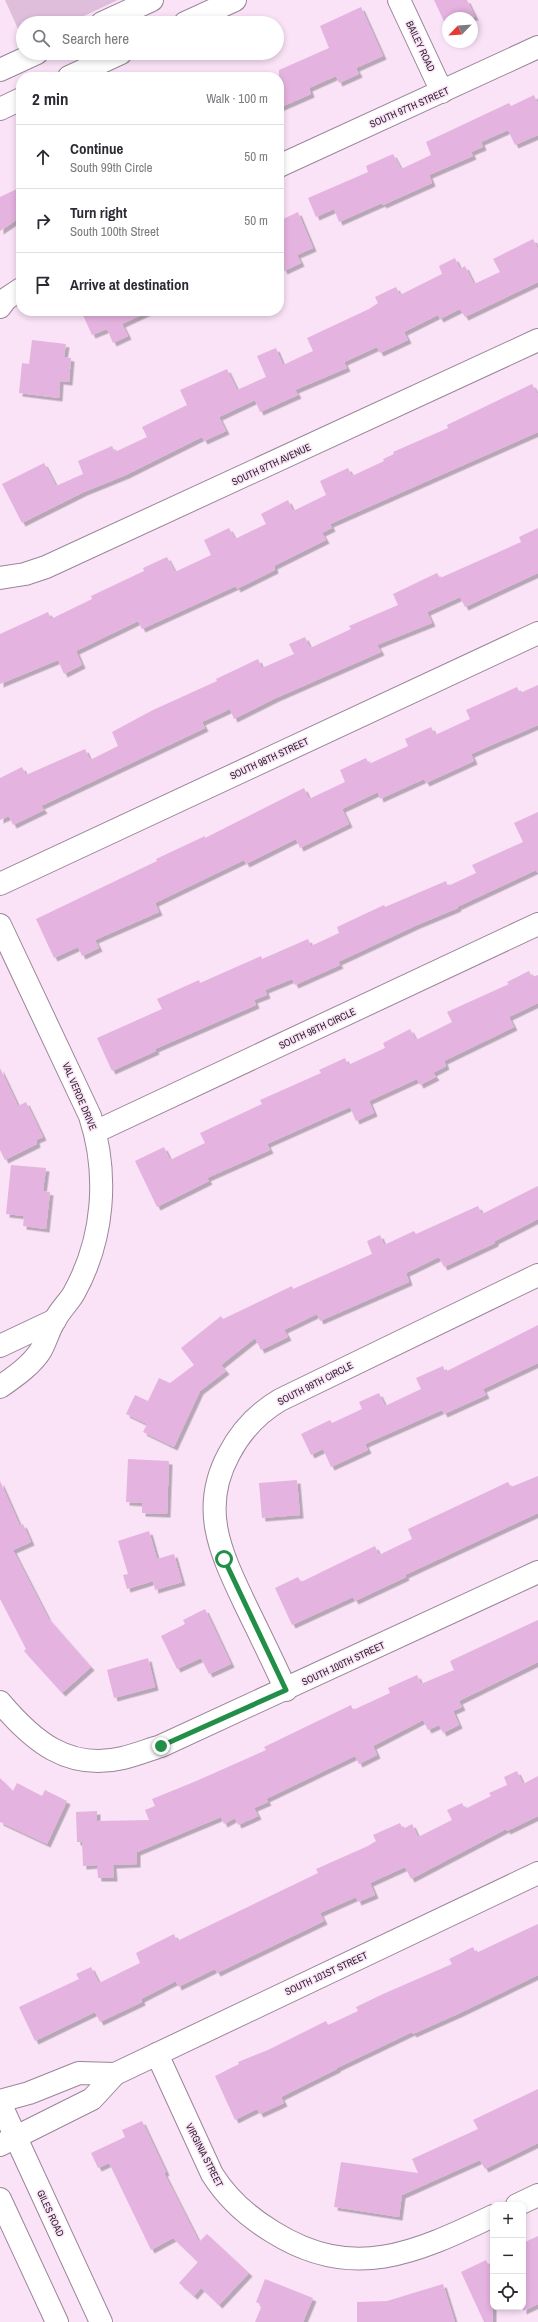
<!DOCTYPE html>
<meta charset="utf-8">
<style>
:root{--surface:#fff;--page:#f2f2f3;--text:#2b2b33;--muted:#7c7c81;--line:#e1e1e2}
body{margin:0;font-family:"Archivo Narrow",sans-serif;background:var(--page);color:var(--text)}
.controls{position:absolute;right:12px;bottom:12px;display:grid;overflow:hidden;border-radius:8px;box-shadow:0 2px 6px #0003}
.controls button{width:36px;height:36px;display:grid;place-items:center;padding:0;border:0;border-bottom:1px solid var(--line);background:var(--surface);color:var(--text);font:20px sans-serif}
.compass{position:absolute;left:442px;top:12px;width:36px;height:36px;border-radius:50%;background:var(--surface);box-shadow:0 2px 6px #0003;rotate:245deg}
.stop{position:absolute;width:12px;height:12px;margin:-9px;border:3px solid #218f47;border-radius:50%;background:#fff}
.stop.end{background:#218f47;border-color:#fff;box-shadow:0 1px 4px #0008}
.list{margin:0;padding:0;list-style:none}
h2{display:flex;justify-content:space-between;align-items:center;height:52px;margin:0;padding:0 16px;font-size:17px}
h2 small{font-size:13px;font-weight:400;color:var(--muted)}
.list li{display:grid;grid-template-columns:26px 1fr auto;gap:12px;align-items:center;box-sizing:border-box;height:64px;padding:0 16px;border-top:1px solid var(--line)}
.list b{display:block;font-size:15px;white-space:nowrap}
.list p{margin:0;font-size:13px;white-space:nowrap;color:var(--muted)}
.list em{font-size:13px;font-style:normal;color:var(--muted)}
.icon{flex:none;width:22px;height:22px;fill:none;stroke:currentColor;stroke-width:2;stroke-linecap:round;stroke-linejoin:round}
.map{position:relative;flex:none;width:538px;height:2322px;overflow:hidden}
.search{position:absolute;background:var(--surface);box-shadow:0 2px 6px #0003;left:16px;top:16px;width:268px;height:44px;display:flex;align-items:center;gap:10px;box-sizing:border-box;padding:0 14px;border-radius:22px;color:var(--muted);font-size:15px}
.panel{position:absolute;background:var(--surface);box-shadow:0 2px 6px #0003;left:16px;top:72px;width:268px;height:244px;border-radius:16px}
.map>svg:first-child{display:block}
.green{fill:#debedb}
.building{fill:#e5b3e0;filter:url(#shadow)}
.lines{fill:none;stroke-linecap:round;stroke-linejoin:round}
.minor-casing{stroke:#9b8599;stroke-width:24}
.major-casing{stroke:#9b8599;stroke-width:24}
.minor{stroke:#fff;stroke-width:22}
.major{stroke:#fff;stroke-width:22}
.route{stroke:#218f47;stroke-width:5}
.labels{text-anchor:middle;stroke-width:3;stroke-linejoin:round;paint-order:stroke}
.street-label{font-size:10px;fill:#2c232b;stroke:#fae2f7}
</style>
<div class="map">
<svg width="538" height="2322" viewBox="0 0 538 2322">
<defs>
<filter id="shadow"><feDropShadow dx="3.5" dy="3.5" stdDeviation="0" flood-color="#0004"/></filter>
</defs>
<rect width="100%" height="100%" fill="#fae2f7"/>
<!-- green -->
<path class="green" d="M5,0H118L69,23H23V40Z"/>
<!-- building -->
<g class="building">
<path d="M434,0H467L475,17L448,18V30Z"/>
<path d="M361,7L383,56L356,68L359,74L339,83L336,76L309,88L311,94L279,108V70L329,48L320,26Z"/>
<path d="M534,95L538,104V135L515,145L508,130L481,142L483,147L471,152L473,156L429,175L432,183L383,205L382,203L339,222L334,209L316,217L308,198L368,172L366,166L393,154L401,169L431,155L426,142L509,103L511,106Z"/>
<path d="M21,187V217L0,231V197Z"/>
<path d="M298,212L313,248L297,255L301,263L284,271L279,260V221Z"/>
<path d="M533,239L538,249V282L465,317L460,309L440,319L438,315L404,332L408,340L380,353L377,347L344,362L347,368L295,390L298,395L260,412L255,400L219,417L226,431L204,441L202,437L126,475L84,492L22,523L2,484L44,463L56,486L83,474L78,461L112,446L115,452L147,437L142,427L187,405L180,390L227,369L237,390L266,377L257,356L276,348L283,365L313,351L307,338L369,309L378,303L375,297L396,287L400,295L442,274L439,266L455,258L460,269L465,266L474,284L500,272L493,259Z"/>
<path d="M81,311H150L122,324L128,336L113,343L107,329L92,335Z"/>
<path d="M32,340L66,344L64,357L71,358L69,382L60,381L59,398L19,393L22,363L29,364Z"/>
<path d="M532,384L538,395V432L330,524L332,528L322,533L326,540L274,566L275,570L237,589L236,586L142,629L138,621L76,651L82,665L64,674L58,660L0,684V634L48,612L51,619L92,599L91,596L144,571L143,568L167,557L175,572L211,555L204,540L229,528L235,539L266,524L261,514L288,500L293,511L326,495L320,481L348,468L352,476L384,461L383,459L394,454L393,452L448,428L447,425Z"/>
<path d="M538,528V573L465,607L460,597L427,612L432,623L377,645L381,652L276,698L234,719L230,709L202,722L205,728L41,806L44,810L13,825L9,816L0,820V778L22,767L26,775L85,749L90,760L118,746L112,732L153,710L217,681L216,679L258,659L262,668L294,654L289,644L305,637L310,648L351,629L349,626L398,605L393,594L437,573L440,578L521,542L519,537Z"/>
<path d="M538,685V725L471,754L474,761L426,783L424,779L380,799L378,792L342,809L349,824L300,848L296,839L246,864L244,860L155,903L159,912L95,940L99,948L82,956L78,947L54,958L36,919L157,861L156,859L205,836V838L304,788L309,799L345,782L340,770L366,758L369,764L408,746L405,739L431,727L435,735L470,719L466,710L517,687L520,693Z"/>
<path d="M538,812V873L536,870L457,907L458,908L417,925L338,962L340,965L295,985L292,979L265,990L267,995L254,1000L256,1005L155,1049L156,1051L112,1071L97,1038L162,1009L157,999L199,980L200,983L261,956L262,959L308,939L311,946L339,933L337,927L384,905L385,907L446,881L448,886L476,873L472,865L523,842L514,823Z"/>
<path d="M529,971L532,977L538,975V1003L509,1017L514,1027L444,1061L446,1066L433,1073L436,1077L420,1085L417,1079L369,1101L374,1113L356,1121L350,1107L267,1144L270,1150L207,1178L209,1181L157,1207L135,1161L164,1147L170,1160L205,1143L200,1133L262,1104L260,1100L321,1073L319,1070L345,1058L348,1065L385,1048L383,1043L410,1029L416,1040L452,1022L447,1012L509,984L507,982Z"/>
<path d="M0,1068L18,1106L26,1102L43,1137L36,1140L37,1144L5,1160L0,1150Z"/>
<path d="M11,1165L46,1168L43,1191L50,1192L46,1229L23,1226L24,1216L6,1214Z"/>
<path d="M538,1186V1219L495,1241V1243L444,1267L439,1257L406,1273L409,1282L320,1321L317,1314L284,1330L288,1337L261,1350L255,1338L221,1365L226,1371L200,1391L174,1447L143,1432L147,1424L126,1414L135,1395L148,1401L159,1378L170,1383L194,1365L181,1348L221,1316L223,1319L292,1286L293,1289L372,1254L367,1241L380,1235L384,1245L414,1231L416,1234L478,1206L482,1214Z"/>
<path d="M538,1325V1363L483,1389L486,1395L444,1414L442,1410L365,1444L368,1450L331,1467L323,1449L311,1455L301,1434L330,1420L332,1423L362,1409L359,1402L379,1393L385,1406L421,1389L416,1378L443,1366L445,1372Z"/>
<path d="M128,1459L169,1461L167,1514L142,1513V1503L126,1502Z"/>
<path d="M538,1476V1513L405,1575L406,1577L355,1601L353,1597L292,1625L275,1588L298,1577L301,1582L375,1546L379,1555L412,1539L408,1529L508,1482L511,1487Z"/>
<path d="M297,1480L300,1515L262,1518L259,1483Z"/>
<path d="M0,1481L20,1526L23,1524L31,1542L13,1550L48,1618L91,1667L62,1693L24,1651L26,1649L0,1599Z"/>
<path d="M149,1531L157,1559L174,1554L182,1582L155,1590L153,1581L127,1589L123,1575L128,1574L118,1541Z"/>
<path d="M205,1609L231,1664L209,1674L201,1658L177,1669L161,1636L185,1624L183,1620Z"/>
<path d="M538,1620V1662L459,1701L462,1707L453,1711L459,1725L443,1733L439,1725L428,1730L423,1720L373,1746L377,1755L359,1764L355,1756L266,1799L268,1802L254,1808L258,1816L238,1825L235,1818L224,1824L221,1817L137,1852V1864L113,1865L114,1878H98L97,1865L83,1866L82,1842H77L76,1812L97,1811V1821L149,1820L145,1810L155,1806L152,1799L194,1782L266,1750L264,1747L351,1705L353,1710L390,1693L388,1688L417,1675L421,1684L454,1670L450,1661Z"/>
<path d="M148,1658L155,1687L114,1698L107,1670Z"/>
<path d="M517,1771L523,1784L538,1776V1816L507,1831L506,1829L411,1879L405,1867L370,1883L375,1895L358,1902L356,1897L320,1913L324,1921L217,1973L215,1969L178,1987L176,1981L141,1999L142,2002L100,2022L95,2012L35,2041L19,2007L79,1979L76,1974L91,1967L99,1983L140,1963L136,1953L174,1934L177,1941L318,1873L316,1869L368,1846L376,1841L373,1835L400,1823L403,1829L412,1824L418,1837L452,1820L447,1810L462,1803L465,1809L491,1796L489,1793L507,1785L504,1777Z"/>
<path d="M0,1778L13,1791L17,1783L42,1796L45,1790L67,1801L47,1844L0,1822Z"/>
<path d="M538,1924V1975L460,2013L413,2034L412,2032L337,2068V2069L281,2097L284,2103L260,2114L257,2109L235,2120L215,2076L239,2064L238,2062L268,2050L326,2021L328,2025L358,2011L356,2007L383,1994L452,1964L449,1959L473,1947L476,1953Z"/>
<path d="M538,2089V2143L485,2169L480,2160L402,2195L399,2217L334,2207L341,2162L418,2173L412,2159L478,2129L473,2120Z"/>
<path d="M142,2121L166,2172L164,2173L199,2242L207,2234L249,2273L219,2305L201,2288L194,2296L179,2283L198,2262L173,2238L151,2250L109,2163L98,2168L91,2153L125,2137L122,2130Z"/>
<path d="M538,2236V2304L523,2311V2243Z"/>
<path d="M486,2260L493,2274V2322H484L461,2272Z"/>
<path d="M265,2279L313,2298L303,2322H255L262,2305L256,2302Z"/>
<path d="M443,2284L455,2322H357V2302L387,2301Z"/>
</g>
<g class="lines">
<defs>
<g id="minor">
<path d="M399,0L442,92"/>
<path d="M279,166L538,47"/>
<path d="M0,307L6,299L21,289"/>
<path d="M0,578L25,574L46,567L538,340"/>
<path d="M0,884L538,633"/>
<path d="M0,925L90,1116C109,1174 104,1239 74,1293C69,1302 60,1310 55,1320C49,1329 46,1341 41,1350C32,1365 13,1378 0,1387"/>
<path d="M95,1132L538,924"/>
<path d="M0,1346L55,1320"/>
<path d="M286,1690C273,1661 259,1633 245,1604C221,1553 199,1509 229,1454C241,1431 258,1413 280,1400L538,1275"/>
<path d="M0,1702C33,1741 68,1771 123,1758C135,1755 148,1750 161,1746L538,1572"/>
<path d="M157,2054L212,2174C227,2198 248,2217 273,2232C353,2282 415,2253 493,2216"/>
<path d="M0,2101L29,2093L79,2073L115,2074"/>
<path d="M0,2145L92,2099L115,2074L538,1873"/>
<path d="M517,2205L538,2195"/>
</g>
<g id="major">
<path d="M102,23L152,0"/>
<path d="M185,23L235,0"/>
<path d="M0,70L37,53"/>
<path d="M69,77L121,53"/>
<path d="M0,109L21,99"/>
<path d="M0,2103L101,2322"/>
<path d="M0,2199L57,2322"/>
</g>
</defs>
<!-- minor casing -->
<use href="#minor" class="minor-casing"/>
<!-- major casing -->
<use href="#major" class="major-casing"/>
<!-- minor -->
<use href="#minor" class="minor"/>
<!-- major -->
<use href="#major" class="major"/>
</g>
<g class="lines">
<!-- route -->
<path class="route" d="M161,1746L286,1690L224,1559"/>
</g>
<g class="labels">
<!-- street labels -->
<g class="street-label">
<text transform="translate(421 46) rotate(65)" y="4">BAILEY ROAD</text>
<text transform="translate(409 107) rotate(-24)" y="4">SOUTH 97TH STREET</text>
<text transform="translate(271 464) rotate(-25)" y="4">SOUTH 97TH AVENUE</text>
<text transform="translate(269 758) rotate(-25)" y="4">SOUTH 98TH STREET</text>
<text transform="translate(317 1028) rotate(-25)" y="4">SOUTH 98TH CIRCLE</text>
<text transform="translate(80 1096) rotate(67)" y="4">VAL VERDE DRIVE</text>
<text transform="translate(315 1383) rotate(-27)" y="4">SOUTH 99TH CIRCLE</text>
<text transform="translate(343 1663) rotate(-25)" y="4">SOUTH 100TH STREET</text>
<text transform="translate(326 1973) rotate(-25)" y="4">SOUTH 101ST STREET</text>
<text transform="translate(205 2155) rotate(63)" y="4">VIRGINIA STREET</text>
<text transform="translate(51 2213) rotate(65)" y="4">GILES ROAD</text>
</g>
</g>
</svg>
<div class="controls">
<button>+</button>
<button>−</button>
<button><svg class="icon" aria-label="locate" viewBox="0 0 24 24"><circle cx="12" cy="12" r="6"/><path d="M12 2v4M12 18v4M2 12h4M18 12h4"/></svg></button>
</div>
<svg class="compass" viewBox="-18 -18 36 36"><path d="M0-13l5 13h-10z" fill="#e53935"/><path d="M0 13l5-13h-10z" fill="#7c7c81"/></svg>
<div class="stop" style="left:224px;top:1559px"></div>
<div class="stop end" style="left:161px;top:1746px"></div>
<div class="search"><svg class="icon" aria-label="search" viewBox="0 0 24 24"><circle cx="10" cy="10" r="6"/><path d="M15 15l6 6"/></svg>Search here</div>
<section class="panel">
<h2>2 min<small>Walk · 100 m</small></h2>
<ul class="list">
<li><svg class="icon" aria-label="ahead" viewBox="0 0 24 24"><path d="M12 20V5M6 11l6-6 6 6"/></svg><div><b>Continue</b><p>South 99th Circle</p></div><em>50 m</em></li>
<li><svg class="icon" aria-label="right" viewBox="0 0 24 24"><path d="M7 20v-9h11M14 6l5 5-5 5"/></svg><div><b>Turn right</b><p>South 100th Street</p></div><em>50 m</em></li>
<li><svg class="icon" aria-label="arrive" viewBox="0 0 24 24"><path d="M6 21V4h12l-3 4 3 4H6"/></svg><div><b>Arrive at destination</b></div></li>
</ul>
</section>
</div>
